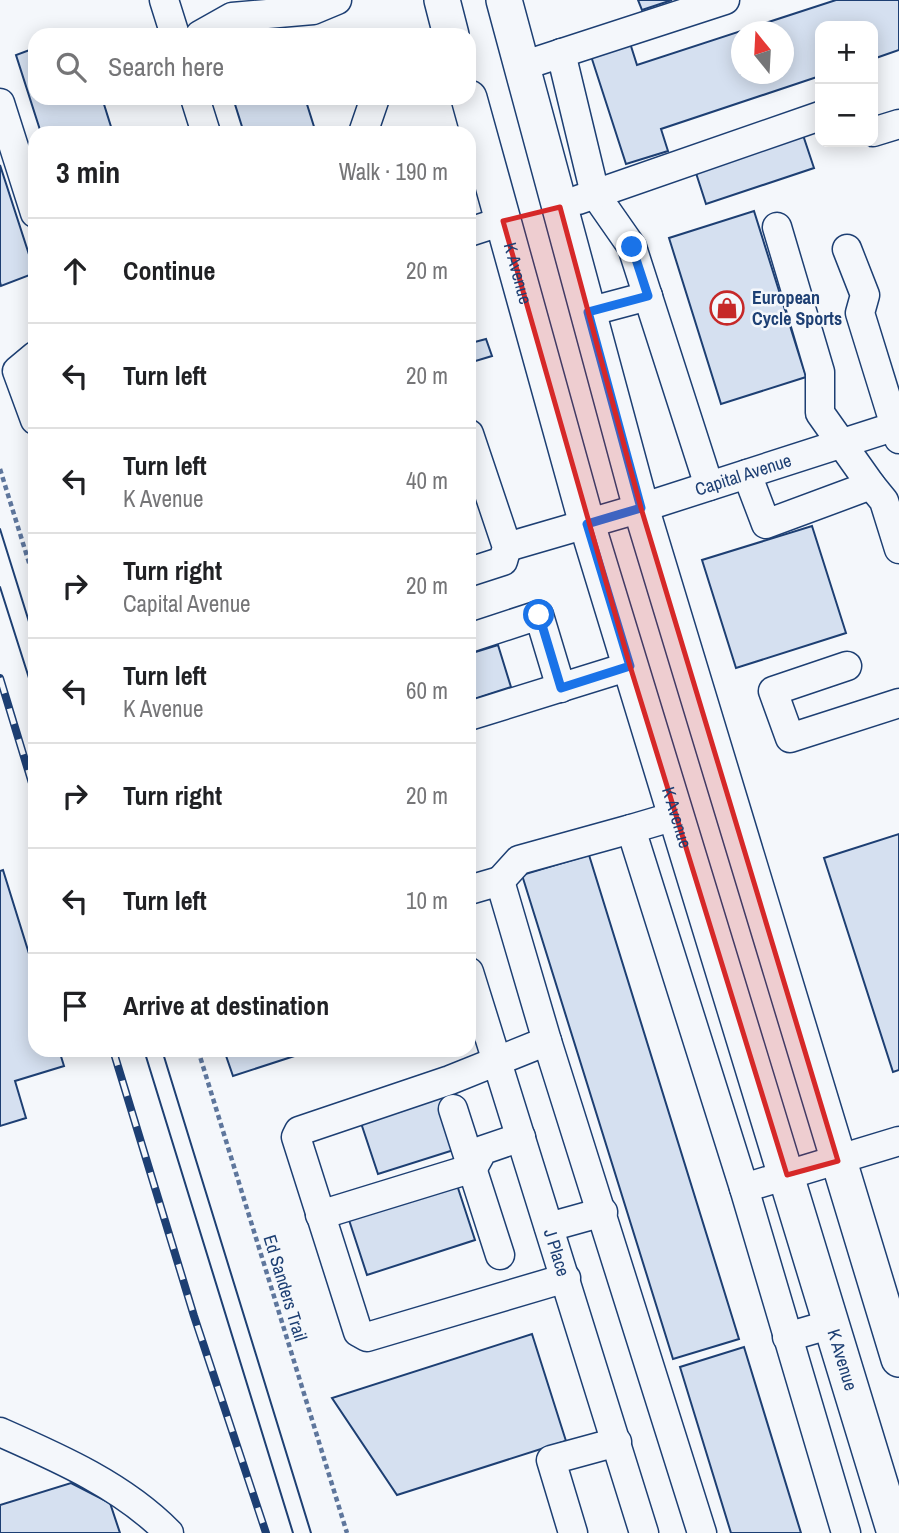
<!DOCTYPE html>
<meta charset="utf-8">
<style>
:root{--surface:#fff;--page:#f2f2f2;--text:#202124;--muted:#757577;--line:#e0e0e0}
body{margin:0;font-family:"Archivo Narrow",sans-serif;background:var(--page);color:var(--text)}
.controls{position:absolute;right:21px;top:21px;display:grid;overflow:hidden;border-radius:14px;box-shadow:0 4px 18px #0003}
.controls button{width:63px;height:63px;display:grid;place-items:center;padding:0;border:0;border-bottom:2px solid var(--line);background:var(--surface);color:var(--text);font:35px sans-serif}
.compass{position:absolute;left:731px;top:21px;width:63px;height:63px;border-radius:50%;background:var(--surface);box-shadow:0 4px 18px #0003;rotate:342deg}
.stop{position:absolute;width:21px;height:21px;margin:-16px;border:5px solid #1a73e8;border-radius:50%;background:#fff}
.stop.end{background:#1a73e8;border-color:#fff;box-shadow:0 2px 7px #0008}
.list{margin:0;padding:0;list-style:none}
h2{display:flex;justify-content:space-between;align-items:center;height:91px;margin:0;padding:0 28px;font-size:30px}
h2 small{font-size:23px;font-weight:400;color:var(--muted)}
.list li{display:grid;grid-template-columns:46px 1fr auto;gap:21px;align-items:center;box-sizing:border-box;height:105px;padding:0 28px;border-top:2px solid var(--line)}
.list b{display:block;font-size:26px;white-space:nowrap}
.list p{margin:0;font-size:23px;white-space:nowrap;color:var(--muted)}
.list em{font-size:23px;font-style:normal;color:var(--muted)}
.icon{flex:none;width:38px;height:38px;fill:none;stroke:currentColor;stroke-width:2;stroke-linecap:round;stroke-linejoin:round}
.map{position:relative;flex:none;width:899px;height:1533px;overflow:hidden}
.search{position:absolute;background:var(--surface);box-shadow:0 4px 18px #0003;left:28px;top:28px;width:448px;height:77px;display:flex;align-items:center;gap:18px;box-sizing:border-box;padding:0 24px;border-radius:21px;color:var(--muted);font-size:26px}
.panel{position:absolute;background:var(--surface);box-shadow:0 4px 18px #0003;left:28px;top:126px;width:448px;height:931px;border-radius:21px}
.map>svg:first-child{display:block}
.building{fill:#d5e0f0;stroke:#1d3f73;stroke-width:2;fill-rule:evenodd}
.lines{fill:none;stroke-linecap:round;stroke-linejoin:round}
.minor-casing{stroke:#1d3f73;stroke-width:31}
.major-casing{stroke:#1d3f73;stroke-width:38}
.path{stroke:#5e769c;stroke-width:4.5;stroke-dasharray:5 3.5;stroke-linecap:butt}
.minor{stroke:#f4f7fb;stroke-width:28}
.major{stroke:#f4f7fb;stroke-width:35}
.tram{stroke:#1d3f73;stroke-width:2}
.rail-casing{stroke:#1d3f73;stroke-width:8}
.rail{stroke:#f4f7fb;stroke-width:5;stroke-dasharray:16;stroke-linecap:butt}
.route{stroke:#1a73e8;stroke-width:9}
.marked{fill:#d62828;fill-opacity:0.2;stroke:#d62828;stroke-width:5;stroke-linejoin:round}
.labels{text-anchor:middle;stroke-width:5;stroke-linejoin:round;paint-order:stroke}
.street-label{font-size:18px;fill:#1d3f73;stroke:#f4f7fb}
.poi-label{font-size:18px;font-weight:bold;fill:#1d3f73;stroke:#f4f7fb;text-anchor:start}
</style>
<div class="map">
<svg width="899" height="1533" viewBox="0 0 899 1533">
<rect width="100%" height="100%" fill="#f4f7fb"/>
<!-- building -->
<g class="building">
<path d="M638,0H672L642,10Z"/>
<path d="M836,0H899V50L873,59V26H820V76L661,129L668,151L626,164L591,56L630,43L637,65ZM741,32H783V74H741Z"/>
<path d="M35,48V98H102L113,133H41L16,55Z"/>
<path d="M233,98H305L316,133H244Z"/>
<path d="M803,135L814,168L706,204L695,170Z"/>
<path d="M0,165L35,273L1,286L0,282Z"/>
<path d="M754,211L806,377L721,404L669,238Z"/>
<path d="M469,336L471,343L486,339L492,356L469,363Z"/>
<path d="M812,526L846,633L736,668L702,560Z"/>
<path d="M498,645L511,687L474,699L469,683V654Z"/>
<path d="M899,834V1070L893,1072L824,858Z"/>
<path d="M589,855L739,1339L673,1359L522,875Z"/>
<path d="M3,870L35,973V1050H59L64,1066L15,1081L26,1118L0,1126V871Z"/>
<path d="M224,1050H313L233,1076Z"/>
<path d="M453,1090L458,1107L460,1148L378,1174L360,1120Z"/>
<path d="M457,1185L475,1240L367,1275L349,1220Z"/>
<path d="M532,1334L566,1441L397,1495L332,1398Z"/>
<path d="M744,1347L801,1533H731L680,1367Z"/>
<path d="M71,1483L110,1503L120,1533H0V1505Z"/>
</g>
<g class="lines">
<defs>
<g id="minor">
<path d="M164,0L175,35"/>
<path d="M200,35L232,17L313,10L337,0"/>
<path d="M561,53L595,194L632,247L709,486"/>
<path d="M522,66L725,0"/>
<path d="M195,98L206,133"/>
<path d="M0,103L35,213"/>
<path d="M873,132L899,124"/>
<path d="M363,133L375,98"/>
<path d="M578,200L820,116"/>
<path d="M469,232L503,221"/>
<path d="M847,249L865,295L860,313L899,439"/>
<path d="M588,312L648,296"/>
<path d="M35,356L17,371L35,420"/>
<path d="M469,434L507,547L503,561L469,572"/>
<path d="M747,474L766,524L871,485L820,413V372L777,227"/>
<path d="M871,485L884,501L899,549"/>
<path id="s1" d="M507,547L641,508L899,425"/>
<path d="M469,638L539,615L561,688"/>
<path d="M847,666L773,691L790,738L899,703"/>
<path d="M469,716L630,666"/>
<path d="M675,816L631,829L744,1188L846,1533"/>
<path d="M500,881L519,860L631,829"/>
<path d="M469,890L500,881L547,1041L702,1533"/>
<path id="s2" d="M469,972L644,1533"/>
<path d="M547,1041L450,1080L299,1131L296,1137L358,1332L367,1337L566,1278"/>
<path d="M453,1109L500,1255"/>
<path d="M744,1188L899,1141"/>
<path d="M320,1215L473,1168L483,1150L521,1137"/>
<path d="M549,1227L603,1212"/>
<path d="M787,1337L832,1324"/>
<path d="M0,1432C59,1458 123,1486 169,1533"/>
<path d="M573,1533L551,1460L617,1442"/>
</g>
<g id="major">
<path d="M442,0L451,35"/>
<path d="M504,0L641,508L899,1359"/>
<path id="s3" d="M469,98L587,524L895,1533"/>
</g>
</defs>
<!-- minor casing -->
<use href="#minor" class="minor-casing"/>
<!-- major casing -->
<use href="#major" class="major-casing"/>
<!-- path -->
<g class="path">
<path d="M0,469L35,582"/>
<path d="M198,1050L347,1533"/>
</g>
<!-- minor -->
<use href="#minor" class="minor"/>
<!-- major -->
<use href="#major" class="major"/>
<!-- tram -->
<g class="tram">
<path d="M0,529L35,641"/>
<path d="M0,587L35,697"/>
<path d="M144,1050L293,1533"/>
<path d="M162,1050L311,1533"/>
</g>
<defs>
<g id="rail">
<path d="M0,678L35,793"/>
<path d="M113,1050L194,1316L266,1533"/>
</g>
</defs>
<!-- rail casing -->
<use href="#rail" class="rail-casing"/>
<!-- rail -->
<use href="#rail" class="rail"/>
</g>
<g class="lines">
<!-- route -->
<path class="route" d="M539,615L561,688L630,666L587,524L641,508L588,312L648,296L632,247"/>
</g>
<!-- marked area -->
<path class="marked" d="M560,207L641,508L838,1161L787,1175L630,666L503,221Z"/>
<!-- icons -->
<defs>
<symbol id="shop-ring" viewBox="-11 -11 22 22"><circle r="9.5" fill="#f4f7fb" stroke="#c62828" stroke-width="1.5"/><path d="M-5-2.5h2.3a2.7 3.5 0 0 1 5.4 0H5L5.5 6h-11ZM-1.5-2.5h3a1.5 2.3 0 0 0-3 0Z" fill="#c62828"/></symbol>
</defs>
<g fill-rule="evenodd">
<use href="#shop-ring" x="708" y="289" width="38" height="38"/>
</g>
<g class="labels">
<!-- street labels -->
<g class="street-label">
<text dy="6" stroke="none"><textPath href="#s3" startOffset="182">K Avenue</textPath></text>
<text dy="6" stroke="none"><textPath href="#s1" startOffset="247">Capital Avenue</textPath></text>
<text dy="6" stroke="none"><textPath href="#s3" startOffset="749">K Avenue</textPath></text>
<text dy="6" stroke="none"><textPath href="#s2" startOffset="294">J Place</textPath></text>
<text transform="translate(285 1288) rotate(73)" y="6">Ed Sanders Trail</text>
<text dy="6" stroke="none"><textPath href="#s3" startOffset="1316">K Avenue</textPath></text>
</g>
<!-- poi labels -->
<g class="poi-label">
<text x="752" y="304">European<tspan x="752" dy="21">Cycle Sports</tspan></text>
</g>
</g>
</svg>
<div class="controls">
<button>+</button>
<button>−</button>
</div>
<svg class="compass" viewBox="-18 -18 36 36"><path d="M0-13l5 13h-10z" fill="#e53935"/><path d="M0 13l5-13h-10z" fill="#757577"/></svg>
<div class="stop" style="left:539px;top:615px"></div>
<div class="stop end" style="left:632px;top:247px"></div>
<div class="search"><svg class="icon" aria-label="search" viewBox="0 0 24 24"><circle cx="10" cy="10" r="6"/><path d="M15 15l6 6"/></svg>Search here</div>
<section class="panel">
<h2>3 min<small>Walk · 190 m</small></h2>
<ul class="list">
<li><svg class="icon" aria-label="ahead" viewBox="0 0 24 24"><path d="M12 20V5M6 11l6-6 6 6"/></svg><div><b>Continue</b></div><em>20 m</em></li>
<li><svg class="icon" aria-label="left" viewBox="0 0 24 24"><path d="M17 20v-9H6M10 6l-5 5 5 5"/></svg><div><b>Turn left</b></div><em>20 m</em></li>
<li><svg class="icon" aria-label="left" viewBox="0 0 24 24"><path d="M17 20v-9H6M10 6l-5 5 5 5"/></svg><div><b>Turn left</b><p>K Avenue</p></div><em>40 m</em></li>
<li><svg class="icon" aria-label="right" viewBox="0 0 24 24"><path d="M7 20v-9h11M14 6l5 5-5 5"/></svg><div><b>Turn right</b><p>Capital Avenue</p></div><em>20 m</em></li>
<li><svg class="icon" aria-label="left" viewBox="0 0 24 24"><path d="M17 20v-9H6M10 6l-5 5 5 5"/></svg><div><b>Turn left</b><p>K Avenue</p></div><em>60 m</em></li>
<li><svg class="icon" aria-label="right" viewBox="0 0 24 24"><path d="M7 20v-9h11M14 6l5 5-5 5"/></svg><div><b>Turn right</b></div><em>20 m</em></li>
<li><svg class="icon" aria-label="left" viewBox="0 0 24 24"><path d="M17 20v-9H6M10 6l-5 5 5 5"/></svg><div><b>Turn left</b></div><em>10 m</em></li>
<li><svg class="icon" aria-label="arrive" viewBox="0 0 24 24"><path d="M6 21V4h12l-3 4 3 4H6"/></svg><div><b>Arrive at destination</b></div></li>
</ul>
</section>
</div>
